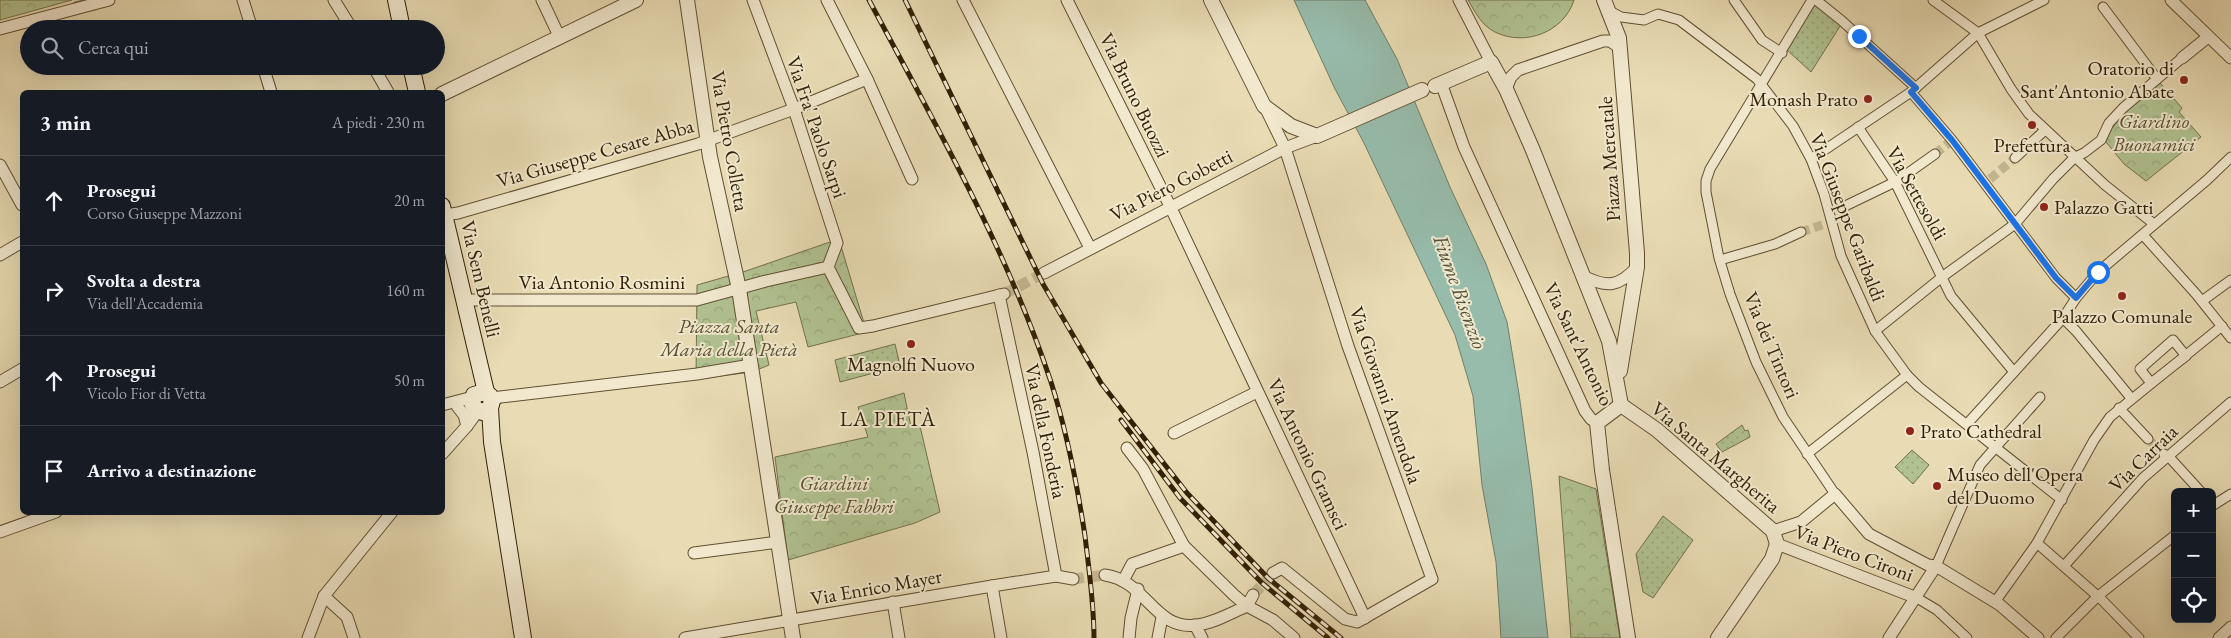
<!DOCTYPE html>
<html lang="it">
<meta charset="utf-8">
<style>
:root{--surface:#171b24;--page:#20242c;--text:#f1f3f6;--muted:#9ea1a6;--line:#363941}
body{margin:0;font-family:"EB Garamond",serif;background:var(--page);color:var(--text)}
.controls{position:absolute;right:15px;bottom:15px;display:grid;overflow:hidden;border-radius:8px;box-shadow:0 5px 20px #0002}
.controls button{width:45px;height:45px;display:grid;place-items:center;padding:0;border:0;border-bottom:1px solid var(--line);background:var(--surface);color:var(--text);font:25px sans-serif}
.stop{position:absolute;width:15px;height:15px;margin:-11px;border:4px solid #1a73e8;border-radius:50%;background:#fff}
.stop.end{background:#1a73e8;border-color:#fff;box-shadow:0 1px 5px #0008}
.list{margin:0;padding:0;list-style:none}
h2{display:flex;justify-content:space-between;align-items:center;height:65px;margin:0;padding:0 20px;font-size:21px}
h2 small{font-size:16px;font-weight:400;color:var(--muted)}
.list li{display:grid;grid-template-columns:32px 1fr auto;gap:15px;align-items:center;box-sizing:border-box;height:90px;padding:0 20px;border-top:1px solid var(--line)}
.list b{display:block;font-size:19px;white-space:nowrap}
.list p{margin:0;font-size:16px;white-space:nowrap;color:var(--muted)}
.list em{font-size:16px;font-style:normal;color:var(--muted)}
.icon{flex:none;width:28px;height:28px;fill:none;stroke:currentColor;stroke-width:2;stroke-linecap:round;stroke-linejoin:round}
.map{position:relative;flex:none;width:2231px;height:638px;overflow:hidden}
.search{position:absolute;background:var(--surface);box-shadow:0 5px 20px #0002;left:20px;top:20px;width:425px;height:55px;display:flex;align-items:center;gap:12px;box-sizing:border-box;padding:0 18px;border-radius:28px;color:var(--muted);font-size:19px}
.panel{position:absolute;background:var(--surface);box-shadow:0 5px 20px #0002;left:20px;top:90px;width:425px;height:425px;border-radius:8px}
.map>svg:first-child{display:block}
.grass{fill:url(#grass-dots);stroke:#72714b}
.forest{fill:url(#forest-crowns);stroke:#72714b}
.water{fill:#97bcac;stroke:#6f7e69}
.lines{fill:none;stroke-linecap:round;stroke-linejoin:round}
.stream{stroke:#6f7e69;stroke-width:3}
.pedestrian-tunnel{stroke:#c4b691;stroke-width:9;stroke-dasharray:9 4.5;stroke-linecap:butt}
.minor-tunnel{stroke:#c4b691;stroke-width:11;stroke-dasharray:11 5.5;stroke-linecap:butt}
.pedestrian-casing{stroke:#604f31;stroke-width:11}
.minor-casing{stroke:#604f31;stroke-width:13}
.tertiary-casing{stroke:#604f31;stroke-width:16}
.secondary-casing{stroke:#322005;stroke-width:18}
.pedestrian{stroke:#f1e8ce;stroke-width:9}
.minor{stroke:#f1e8ce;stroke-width:11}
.tertiary{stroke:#f1e8ce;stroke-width:14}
.secondary{stroke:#f1e8ce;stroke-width:16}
.rail-casing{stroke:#322005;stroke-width:5}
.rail{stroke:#f1e8ce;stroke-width:3;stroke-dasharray:9;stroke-linecap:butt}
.route{stroke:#1a73e8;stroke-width:6}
.poi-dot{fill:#8f2418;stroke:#f1e8ce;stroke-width:2}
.labels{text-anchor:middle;stroke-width:4;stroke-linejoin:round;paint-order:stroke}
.poi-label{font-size:20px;fill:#322005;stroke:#f1e8ce}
.street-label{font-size:20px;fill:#322005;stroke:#f1e8ce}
.park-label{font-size:20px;font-style:italic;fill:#58512f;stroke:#f1e8ce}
.water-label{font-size:21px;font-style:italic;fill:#504f37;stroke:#f1e8ce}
.neighbourhood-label{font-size:21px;letter-spacing:1px;fill:#322005;stroke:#f1e8ce}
</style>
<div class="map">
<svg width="2231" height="638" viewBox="0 0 2231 638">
<defs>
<pattern id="grass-dots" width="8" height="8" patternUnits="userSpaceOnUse" patternTransform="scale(1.25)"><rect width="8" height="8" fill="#b1c291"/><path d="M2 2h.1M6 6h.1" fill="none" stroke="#99a67c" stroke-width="1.8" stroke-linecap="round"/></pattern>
<pattern id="forest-crowns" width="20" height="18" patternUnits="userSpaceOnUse" patternTransform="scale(1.25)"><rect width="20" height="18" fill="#b1c291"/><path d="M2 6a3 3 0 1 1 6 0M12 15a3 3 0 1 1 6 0" fill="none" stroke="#99a67c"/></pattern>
</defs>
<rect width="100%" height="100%" fill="#e9dcb4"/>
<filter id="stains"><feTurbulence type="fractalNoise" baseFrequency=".004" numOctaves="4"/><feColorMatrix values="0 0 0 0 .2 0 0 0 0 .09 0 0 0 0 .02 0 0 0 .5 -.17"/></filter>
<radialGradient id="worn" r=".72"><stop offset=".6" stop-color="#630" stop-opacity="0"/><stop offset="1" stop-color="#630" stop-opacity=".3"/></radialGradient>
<!-- grass -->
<g class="grass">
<path d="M1817,0L1842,23L1811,72L1787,50Z"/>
<path d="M895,344L900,366L840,382L835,360Z"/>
<path d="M1742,425L1745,431L1748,430L1750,437L1722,452L1716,444Z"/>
<path d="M1912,450L1929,465L1913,484L1895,467Z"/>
<path d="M1663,516L1693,540L1653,598L1643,592L1636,554Z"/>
</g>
<!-- forest -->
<g class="forest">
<path d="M0,0H72L0,20Z"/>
<path d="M1468,0H1574C1564,32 1525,47 1495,32C1482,26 1475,12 1468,0Z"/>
<path d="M2160,83L2182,108L2179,112L2201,137L2146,181L2124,164L2106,142C2113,117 2141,100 2160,83Z"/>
<path d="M830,242L837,243L841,246L864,323L874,330L808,347L796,302L756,311L769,365L752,372L696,379L697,285L746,271Z"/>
<path d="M904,393L911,427L920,426L940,512L915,523L788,560L775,457L868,437L858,407Z"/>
<path d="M1559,476L1596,489L1620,638H1571Z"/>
</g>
<!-- water -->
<path class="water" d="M1294,0H1365L1397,59L1450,187L1486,264L1507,322L1519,394L1532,488L1548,638H1501L1496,562L1482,485L1473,396L1455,335L1363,141L1335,89Z"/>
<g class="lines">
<!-- stream -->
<path class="stream" d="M75,3L87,0"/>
<!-- pedestrian-tunnel -->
<g class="pedestrian-tunnel">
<path d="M1935,154L1950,142"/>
<path d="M1990,179L2015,158"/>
<path d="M1801,232L1828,223"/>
<path d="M2148,439L2164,454"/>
</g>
<!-- minor-tunnel -->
<g class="minor-tunnel">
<path d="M1004,294L1044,273"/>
<path d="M1073,579L1105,575"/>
<path d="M1253,595L1273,573"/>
</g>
<defs>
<g id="pedestrian">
<path d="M1734,0L1762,40L1782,53"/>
<path d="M1812,0L1710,169L1706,181V192L1719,258L1730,294L1756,362L1783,417L1835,494"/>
<path d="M1816,0L1841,20L1916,88"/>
<path d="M1933,0L1978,33L2011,89L2029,114L2105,185L2154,224"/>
<path d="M2103,7L2157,79"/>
<path d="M1608,10L1621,17L1644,20L1658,14L1679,20L1757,79L1793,126L1811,159L1824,194L1841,256L1875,331L1907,375L1919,387L2062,500"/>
<path d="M1911,92L1952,140L2056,278L2076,298"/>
<path d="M1858,127L1895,182L1951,296L2014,372"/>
<path d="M2015,158L2045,130"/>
<path d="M1811,159L1911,92L1978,33L2044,0"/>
<path d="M1841,208L1897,181L1935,154"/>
<path d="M2143,235L2196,294L2231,338"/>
<path d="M1720,260L1775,244L1801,232"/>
<path d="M2202,301L2231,280"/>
<path d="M2063,318L2076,331L2131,398"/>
<path d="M1875,331L1942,277L2015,224L2053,179L2075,157L2084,153L2101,140L2109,123L2123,108L2182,58"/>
<path d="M2173,340L2186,356L2151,383L2140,369Z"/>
<path d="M2119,408L2148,439"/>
<path d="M1967,424L2063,318L2076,298L2098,272L2207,180L2231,157"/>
<path d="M1807,454L1907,375"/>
<path d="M2164,454L2170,458L2201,492"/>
<path d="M2212,506L2231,494"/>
<path d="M1936,566L1980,465L2040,397"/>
<path d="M2064,566L2143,478L2231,402"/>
<path d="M1917,598L1937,610L1967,638"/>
<path d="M1995,602L2037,543"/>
<path d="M2056,638L2098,596L2175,535"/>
<path d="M2139,638L2101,599L2037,543L2094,440L2110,417L2222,326"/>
</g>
<g id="minor">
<path d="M243,0L252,29"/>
<path d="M334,0L352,29"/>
<path d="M542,0L560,38"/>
<path d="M753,0L794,109L837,243L828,267"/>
<path d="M827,0L867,79L912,179"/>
<path d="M963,0L1090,248"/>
<path d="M1067,0L1170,206L1365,618"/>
<path d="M1459,0L1491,62"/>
<path d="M2171,0L2231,58"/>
<path d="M0,29L109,0"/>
<path d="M2182,58L2208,37"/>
<path d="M263,66L271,92"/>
<path d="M373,66L388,92"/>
<path d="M1441,83L1464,147L1585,411L1591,419L1597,423"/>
<path d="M1506,89L1511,77L1518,70L1603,41H1610L1620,48"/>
<path d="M1265,107L1285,148L1348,346L1432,579L1357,622L1345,619L1282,568L1273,573"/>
<path d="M0,165L22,205"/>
<path d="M445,215L458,213L698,144L794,109L867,79"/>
<path d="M0,255L22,242"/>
<path d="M1044,273L1285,148L1317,136"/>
<path d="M1583,276C1607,288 1619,287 1637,267"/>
<path d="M999,295L1033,452L1056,576"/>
<path d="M464,300H697L766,281L828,267L859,328L873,326L1004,294"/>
<path d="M0,382L22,369"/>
<path d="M492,398L697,374L751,365"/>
<path d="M442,405L473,397"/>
<path d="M457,406L464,415L467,426"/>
<path d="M1174,433L1257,392"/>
<path d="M1127,448L1143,469L1184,546L1234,595L1247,606L1273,620L1294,638"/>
<path d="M442,454L467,426L478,411"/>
<path d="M1773,531L1801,522L1835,494L1869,534L1928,565L1936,566"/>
<path d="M0,532L56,512"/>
<path d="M1777,544L1917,598"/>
<path d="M694,553L778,542"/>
<path d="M1936,566L2000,605L2038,638"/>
<path d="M1105,575C1147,581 1154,631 1197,625C1214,623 1231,613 1247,606"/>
<path d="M1123,581L1132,564L1184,546"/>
<path d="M992,586L1001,638"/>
<path d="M324,596L347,617L354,638"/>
<path d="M893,602L899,638"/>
<path d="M1247,606L1253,595"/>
<path d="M1195,625L1202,638"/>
<path d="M308,638L324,596L392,512"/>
<path d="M685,638L992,586L1056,576L1073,579"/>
<path d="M1129,638L1131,618L1138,589"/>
<path d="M1158,638L1162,617"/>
<path d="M1889,638L1936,566"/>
<path d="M2219,638L2231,627"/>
</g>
<g id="tertiary">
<path d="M687,0L710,157L739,289L793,638"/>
<path d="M1211,0L1264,106L1291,126L1317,136L1422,90"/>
<path d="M1604,0L1619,38L1637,253V267L1620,371"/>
<path d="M1435,86L1491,62L1506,89L1532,148L1609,341L1621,405"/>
<path d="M442,94L636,0"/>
<path d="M1621,405L1657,430L1773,531L1777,544L1772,559L1718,638"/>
<path d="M1621,405L1597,423L1602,470L1628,638"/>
</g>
<g id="secondary">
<path d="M396,0L402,29"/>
<path d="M411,66L417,92"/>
<path d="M442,206L486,392"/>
<path d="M490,408L483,412L476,410L472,403L474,395L484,392L490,396L492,401L490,408L492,442L523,638"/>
</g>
</defs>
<!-- pedestrian casing -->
<use href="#pedestrian" class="pedestrian-casing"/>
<!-- minor casing -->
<use href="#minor" class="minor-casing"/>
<!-- tertiary casing -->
<use href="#tertiary" class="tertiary-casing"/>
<!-- secondary casing -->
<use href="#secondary" class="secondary-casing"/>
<!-- pedestrian -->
<use href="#pedestrian" class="pedestrian"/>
<!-- minor -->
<use href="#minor" class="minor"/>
<!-- tertiary -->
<use href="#tertiary" class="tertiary"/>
<!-- secondary -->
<use href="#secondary" class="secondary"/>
<defs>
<g id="rail">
<path d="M869,0C935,124 1006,247 1051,382C1067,432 1077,484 1085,536C1089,570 1094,604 1094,638"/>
<path d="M905,0L1043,284L1101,383L1187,493L1268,578L1341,638"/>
<path d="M1121,420L1180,498L1262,583L1328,638"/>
</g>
</defs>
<!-- rail casing -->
<use href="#rail" class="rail-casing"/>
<!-- rail -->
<use href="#rail" class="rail"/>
</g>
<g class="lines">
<!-- route -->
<path class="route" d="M1859,36L1916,88L1911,92L1952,140L2056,278L2076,298L2098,272"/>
</g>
<!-- markers -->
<g class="poi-dot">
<circle cx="2184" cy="80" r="5"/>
<circle cx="1868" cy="99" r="5"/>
<circle cx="2032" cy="125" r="5"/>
<circle cx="2044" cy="207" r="5"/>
<circle cx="2122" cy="296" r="5"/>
<circle cx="911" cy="344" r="5"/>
<circle cx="1910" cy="431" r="5"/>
<circle cx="1937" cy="486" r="5"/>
</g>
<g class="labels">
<!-- poi labels -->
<g class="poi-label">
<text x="2174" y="75" text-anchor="end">Oratorio di<tspan x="2174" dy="23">Sant'Antonio Abate</tspan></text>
<text x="1858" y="106" text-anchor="end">Monash Prato</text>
<text x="2032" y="152">Prefettura</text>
<text x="2054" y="214" text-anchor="start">Palazzo Gatti</text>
<text x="2122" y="323">Palazzo Comunale</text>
<text x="911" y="371">Magnolfi Nuovo</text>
<text x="1920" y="438" text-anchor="start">Prato Cathedral</text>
<text x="1947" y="481" text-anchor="start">Museo dell'Opera<tspan x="1947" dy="23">del Duomo</tspan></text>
</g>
<!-- street labels -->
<g class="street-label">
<text transform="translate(1135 95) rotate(64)" y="7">Via Bruno Buozzi</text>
<text transform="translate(817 127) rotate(71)" y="7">Via Fra' Paolo Sarpi</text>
<text transform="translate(730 141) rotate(80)" y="7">Via Pietro Colletta</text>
<text transform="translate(595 153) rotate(-16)" y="7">Via Giuseppe Cesare Abba</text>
<text transform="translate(1609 159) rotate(-94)" y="7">Piazza Mercatale</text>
<text transform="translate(1171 185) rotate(-27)" y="7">Via Piero Gobetti</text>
<text transform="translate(1917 193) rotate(61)" y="7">Via Settesoldi</text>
<text transform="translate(1848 217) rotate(69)" y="7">Via Giuseppe Garibaldi</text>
<text transform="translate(481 279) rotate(77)" y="7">Via Sem Benelli</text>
<text x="602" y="289">Via Antonio Rosmini</text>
<text transform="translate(1579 344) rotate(64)" y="7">Via Sant'Antonio</text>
<text transform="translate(1772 345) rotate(67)" y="7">Via dei Tintori</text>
<text transform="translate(1386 395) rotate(71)" y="7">Via Giovanni Amendola</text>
<text transform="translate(1046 431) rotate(78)" y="7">Via della Fonderia</text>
<text transform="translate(1308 454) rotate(65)" y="7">Via Antonio Gramsci</text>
<text transform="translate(1716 457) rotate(40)" y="7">Via Santa Margherita</text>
<text transform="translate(2143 458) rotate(-44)" y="7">Via Carraia</text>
<text transform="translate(1854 553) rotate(21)" y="7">Via Piero Cironi</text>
<text transform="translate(876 587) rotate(-10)" y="7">Via Enrico Mayer</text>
</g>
<!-- park labels -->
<g class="park-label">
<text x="2154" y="128">Giardino<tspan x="2154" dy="23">Buonamici</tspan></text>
<text x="729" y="333">Piazza Santa<tspan x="729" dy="23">Maria della Pietà</tspan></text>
<text x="834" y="490">Giardini<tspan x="834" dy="23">Giuseppe Fabbri</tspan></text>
</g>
<!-- water labels -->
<g class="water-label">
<text transform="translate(1460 292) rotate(70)" y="7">Fiume Bisenzio</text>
</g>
<!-- neighbourhood labels -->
<g class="neighbourhood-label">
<text x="888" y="426">LA PIETÀ</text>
</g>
</g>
<rect width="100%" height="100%" filter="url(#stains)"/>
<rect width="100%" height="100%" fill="url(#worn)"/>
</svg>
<div class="controls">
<button>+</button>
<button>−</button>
<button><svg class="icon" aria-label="locate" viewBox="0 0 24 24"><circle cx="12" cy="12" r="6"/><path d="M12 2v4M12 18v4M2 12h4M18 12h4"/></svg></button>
</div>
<div class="stop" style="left:2098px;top:272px"></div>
<div class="stop end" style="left:1859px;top:36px"></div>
<div class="search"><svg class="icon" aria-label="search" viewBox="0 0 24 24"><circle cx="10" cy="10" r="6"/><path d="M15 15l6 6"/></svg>Cerca qui</div>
<section class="panel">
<h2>3 min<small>A piedi · 230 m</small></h2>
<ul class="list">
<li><svg class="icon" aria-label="ahead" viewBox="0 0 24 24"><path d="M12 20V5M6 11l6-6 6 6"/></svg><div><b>Prosegui</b><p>Corso Giuseppe Mazzoni</p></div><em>20 m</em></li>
<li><svg class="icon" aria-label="right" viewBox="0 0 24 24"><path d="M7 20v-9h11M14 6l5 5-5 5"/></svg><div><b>Svolta a destra</b><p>Via dell'Accademia</p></div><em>160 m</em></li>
<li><svg class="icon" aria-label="ahead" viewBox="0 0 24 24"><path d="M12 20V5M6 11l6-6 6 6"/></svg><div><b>Prosegui</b><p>Vicolo Fior di Vetta</p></div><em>50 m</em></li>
<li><svg class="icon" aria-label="arrive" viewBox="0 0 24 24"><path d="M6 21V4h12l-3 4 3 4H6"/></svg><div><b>Arrivo a destinazione</b></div></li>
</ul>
</section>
</div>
